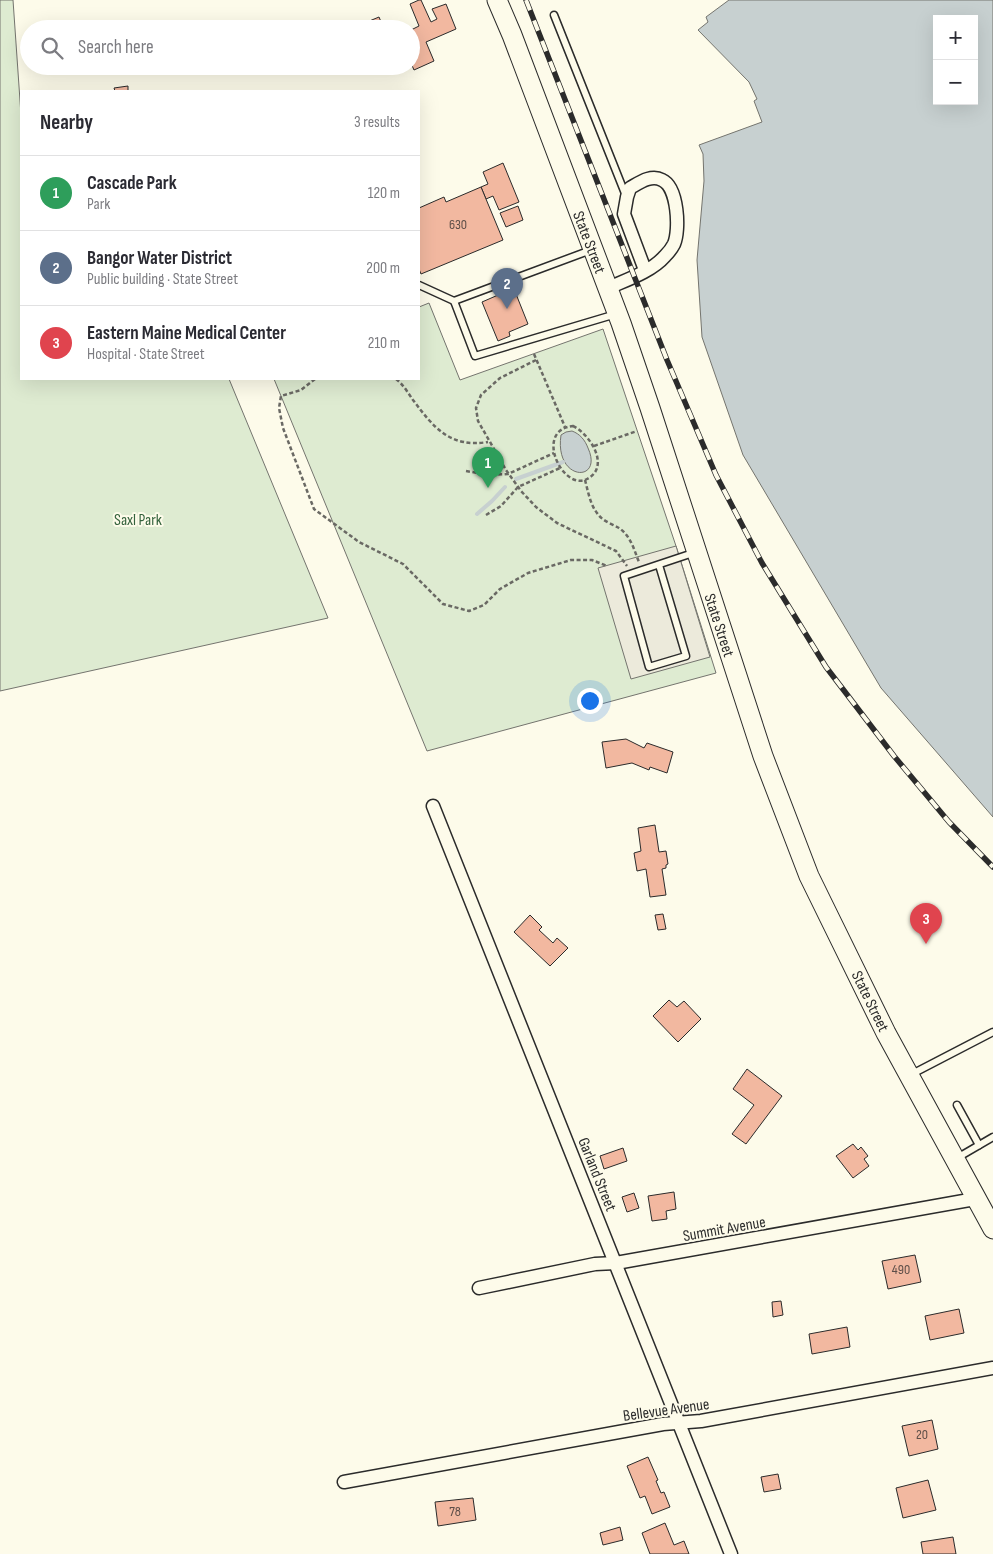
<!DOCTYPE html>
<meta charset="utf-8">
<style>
:root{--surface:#fff;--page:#f2f2f3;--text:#2b2b33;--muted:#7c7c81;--line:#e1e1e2;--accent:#ea580c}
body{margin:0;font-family:"Sofia Sans Condensed",sans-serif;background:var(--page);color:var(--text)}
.controls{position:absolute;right:15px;top:15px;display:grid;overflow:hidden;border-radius:0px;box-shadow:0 5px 20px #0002}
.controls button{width:45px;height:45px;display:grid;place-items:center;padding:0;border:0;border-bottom:1px solid var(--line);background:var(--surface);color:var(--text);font:25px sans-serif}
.you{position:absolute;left:589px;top:700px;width:18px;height:18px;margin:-12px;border:4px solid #fff;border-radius:50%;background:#1a73e8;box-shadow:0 0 0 8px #1a73e833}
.badge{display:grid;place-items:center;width:32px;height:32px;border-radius:50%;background:var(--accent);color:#fff;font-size:16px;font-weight:700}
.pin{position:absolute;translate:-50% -41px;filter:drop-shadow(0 1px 2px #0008)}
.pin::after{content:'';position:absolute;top:26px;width:18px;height:15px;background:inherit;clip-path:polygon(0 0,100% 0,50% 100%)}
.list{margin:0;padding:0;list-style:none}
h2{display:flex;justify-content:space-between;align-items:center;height:65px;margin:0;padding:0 20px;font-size:21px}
h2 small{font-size:16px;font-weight:400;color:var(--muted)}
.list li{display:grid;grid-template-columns:32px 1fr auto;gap:15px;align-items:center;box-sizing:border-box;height:75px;padding:0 20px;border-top:1px solid var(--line)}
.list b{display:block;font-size:19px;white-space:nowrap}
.list p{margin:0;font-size:16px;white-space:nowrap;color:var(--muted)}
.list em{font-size:16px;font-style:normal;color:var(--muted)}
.icon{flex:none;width:28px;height:28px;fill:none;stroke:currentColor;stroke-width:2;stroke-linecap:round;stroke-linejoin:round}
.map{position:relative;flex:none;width:993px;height:1554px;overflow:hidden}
.search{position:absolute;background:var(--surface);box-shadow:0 5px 20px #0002;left:20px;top:20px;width:400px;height:55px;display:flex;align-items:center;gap:12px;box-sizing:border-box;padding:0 18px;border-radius:28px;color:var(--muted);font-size:19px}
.panel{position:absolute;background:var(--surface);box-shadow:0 5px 20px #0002;left:20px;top:90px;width:400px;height:290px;border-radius:0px}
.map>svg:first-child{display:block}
.green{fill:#deebd1;stroke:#74746e}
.parking{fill:#eceadb;stroke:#74746e}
.water{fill:#c7d0d0;stroke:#74746e;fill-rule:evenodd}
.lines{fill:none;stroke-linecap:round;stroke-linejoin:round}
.stream{stroke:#c7d0d0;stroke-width:4}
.building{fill:#f2b8a0;stroke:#2b2b2b}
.service-casing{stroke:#2b2b2b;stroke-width:9}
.minor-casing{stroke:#2b2b2b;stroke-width:15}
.primary-casing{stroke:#2b2b2b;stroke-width:21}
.path{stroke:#6a6964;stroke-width:2.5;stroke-dasharray:4 2.5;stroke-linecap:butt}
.service{stroke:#fdfbea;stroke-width:6}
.minor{stroke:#fdfbea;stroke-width:12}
.primary{stroke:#fdfbea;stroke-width:19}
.rail-casing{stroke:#2b2b2b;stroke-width:5.5}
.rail{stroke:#fdfbea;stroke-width:4;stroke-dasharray:11;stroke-linecap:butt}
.labels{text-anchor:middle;stroke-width:4;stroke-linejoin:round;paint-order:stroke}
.number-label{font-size:14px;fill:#5d4e48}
.street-label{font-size:16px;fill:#2b2b2b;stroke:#fdfbea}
.park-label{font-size:16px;fill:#34623c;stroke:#fdfbea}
</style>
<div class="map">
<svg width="993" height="1554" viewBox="0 0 993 1554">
<rect width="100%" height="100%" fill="#fdfbea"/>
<!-- green -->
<g class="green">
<path d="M0,0H13L21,115V379H229L328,618L0,691Z"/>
<path d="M429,303L460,380L603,329L676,546L716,673L427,751L274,379H419V307Z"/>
</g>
<!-- parking -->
<path class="parking" d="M676,546L710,657L631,679L598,568Z"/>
<!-- water -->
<g class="water">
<path d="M729,0H993V817L881,688L743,455L702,337L697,260L704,181L703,154L699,145L762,122L754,101L757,99L749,82L698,30L708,22L706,17ZM937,19H974V101H937Z"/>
<path d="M572,431C580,434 585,440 588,448C604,483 554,482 561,435L566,432Z"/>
</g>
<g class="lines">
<!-- stream -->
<g class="stream">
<path d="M516,479L563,462"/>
<path d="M477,514L492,501L505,487"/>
</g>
</g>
<!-- building -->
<g class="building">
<path d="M419,0H421L431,22L437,19L432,9L446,4L456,29L426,42L434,61L414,70L411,63V30L419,26L410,4Z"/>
<path d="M379,17L384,29H350Z"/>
<path d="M128,86V91H115L114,88Z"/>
<path d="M503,163L519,202L499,210L493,196L486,199L481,187L488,184L483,172Z"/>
<path d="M481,187L503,240L421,274L419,269V208L444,197L446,202Z"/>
<path d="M518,206L523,220L506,227L500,213Z"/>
<path d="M505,292L507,298L516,294L528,324L509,332L510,336L498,341L482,302Z"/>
<path d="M626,739L644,748L647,743L673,752L667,773L650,767L649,770L632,763L606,768L602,742Z"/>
<path d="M655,825L659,852L666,851L668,864L666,865V868L662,869L666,895L650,897L646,869L637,871L634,853L641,851L638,828Z"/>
<path d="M663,914L666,929L658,930L655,915Z"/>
<path d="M530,915L542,927L539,930L553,943L557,938L568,948L550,966L514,932Z"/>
<path d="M669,1000L677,1007L684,1001L701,1019L678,1042L653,1016Z"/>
<path d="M747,1069L782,1096L746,1144L732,1134L754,1105L733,1089Z"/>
<path d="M853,1144L858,1150L861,1147L868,1156L864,1159L869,1166L853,1178L836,1156Z"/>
<path d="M623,1148L627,1161L604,1169L600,1156Z"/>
<path d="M674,1192L676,1209L666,1211L667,1219L652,1221L648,1196Z"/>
<path d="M634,1193L639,1208L627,1212L622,1197Z"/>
<path d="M915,1255L921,1282L888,1289L882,1261Z"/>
<path d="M781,1301L783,1315L773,1317L772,1302Z"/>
<path d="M959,1309L964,1333L930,1340L925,1316Z"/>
<path d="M847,1327L850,1347L812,1354L809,1334Z"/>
<path d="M932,1420L938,1449L909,1456L902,1426Z"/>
<path d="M648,1457L658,1480L656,1481L661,1493L664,1492L670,1507L652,1514L645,1496L640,1498L627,1466Z"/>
<path d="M778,1474L781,1489L764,1492L761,1477Z"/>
<path d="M928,1480L936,1510L903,1518L896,1488Z"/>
<path d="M473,1498L476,1520L438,1526L435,1502Z"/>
<path d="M665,1523L674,1545L684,1541L689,1554H650L642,1533Z"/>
<path d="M620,1527L623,1540L603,1545L600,1533Z"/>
<path d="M953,1537L956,1554H923L921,1542Z"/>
</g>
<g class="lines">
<defs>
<g id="service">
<path d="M554,15L626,196"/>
<path d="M591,250L454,301L475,356L616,314"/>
<path d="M419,285L454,301"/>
<path d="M659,565L686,656L649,667L624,576L696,552"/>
<path d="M912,1074L993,1032"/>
<path d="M957,1105L979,1145"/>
<path d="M957,1158L993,1137"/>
</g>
<g id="minor">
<path d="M608,288C626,280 651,272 665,256C668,253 672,248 674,244C680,230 678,187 662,180C651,174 639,183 630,188L627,197L624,214L645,270"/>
<path d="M433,806L731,1554"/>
<path d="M479,1288L595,1264L616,1263L975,1199"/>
<path d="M344,1482L663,1424L701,1421L993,1368"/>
</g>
<path id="primary" d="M497,0L512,35L621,323L650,408L763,756L809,876L886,1033L993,1229"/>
</defs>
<!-- service casing -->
<use href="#service" class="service-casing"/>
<!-- minor casing -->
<use href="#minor" class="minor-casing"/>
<!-- primary casing -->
<use href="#primary" class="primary-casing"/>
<!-- path -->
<g class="path">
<path d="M534,354L565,427"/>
<path d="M536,360L500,378L481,395L476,408L478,421L506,470L521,491L536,507L557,523L616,551L627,566"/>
<path d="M315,379L301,390L281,396L279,408L283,428L314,509L359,542L403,564L443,604L469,611L484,605L500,589L528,573L571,560H592L607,566"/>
<path d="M396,379C403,384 408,393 413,400C434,428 450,448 488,442"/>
<path d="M573,426C590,434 611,467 587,479C563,492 533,430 573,426Z"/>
<path d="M594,446L637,431"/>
<path d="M466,471L490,475L508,474L554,453"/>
<path d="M585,480C588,491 590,504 597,513C602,521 612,524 619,528C631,536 634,550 639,562"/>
<path d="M486,515L501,506L518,487L560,468"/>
</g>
<!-- service -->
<use href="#service" class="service"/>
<!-- minor -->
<use href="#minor" class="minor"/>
<!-- primary -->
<use href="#primary" class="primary"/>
<defs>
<path id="rail" d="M526,0L667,360L716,475L762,563L826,667L894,756L949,822L993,867"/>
</defs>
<!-- rail casing -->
<use href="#rail" class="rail-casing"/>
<!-- rail -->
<use href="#rail" class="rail"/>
</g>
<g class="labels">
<!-- number labels -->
<g class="number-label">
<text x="458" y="229">630</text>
<text x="901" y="1274">490</text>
<text x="922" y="1439">20</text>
<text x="455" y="1516">78</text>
</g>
<!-- street labels -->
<g class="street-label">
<text transform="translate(590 242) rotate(69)" y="6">State Street</text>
<text transform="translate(720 625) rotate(72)" y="6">State Street</text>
<text transform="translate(871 1001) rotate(64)" y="6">State Street</text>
<text transform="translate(598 1174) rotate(68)" y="6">Garland Street</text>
<text transform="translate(724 1228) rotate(-10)" y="6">Summit Avenue</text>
<text transform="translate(666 1409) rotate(-8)" y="6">Bellevue Avenue</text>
</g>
<!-- park labels -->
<g class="park-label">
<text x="138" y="525">Saxl Park</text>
</g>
</g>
</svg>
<div class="controls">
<button>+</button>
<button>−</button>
</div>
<div class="you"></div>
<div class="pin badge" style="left:488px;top:488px;background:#2e9e5b">1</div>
<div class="pin badge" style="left:507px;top:309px;background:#5c6f8a">2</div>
<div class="pin badge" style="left:926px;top:944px;background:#e0444e">3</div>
<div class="search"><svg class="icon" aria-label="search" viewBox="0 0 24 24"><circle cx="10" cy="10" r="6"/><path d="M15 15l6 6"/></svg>Search here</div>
<section class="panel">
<h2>Nearby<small>3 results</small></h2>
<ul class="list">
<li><span class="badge" style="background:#2e9e5b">1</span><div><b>Cascade Park</b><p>Park</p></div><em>120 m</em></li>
<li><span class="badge" style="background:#5c6f8a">2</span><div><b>Bangor Water District</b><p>Public building · State Street</p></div><em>200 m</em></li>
<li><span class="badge" style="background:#e0444e">3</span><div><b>Eastern Maine Medical Center</b><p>Hospital · State Street</p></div><em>210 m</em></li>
</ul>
</section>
</div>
